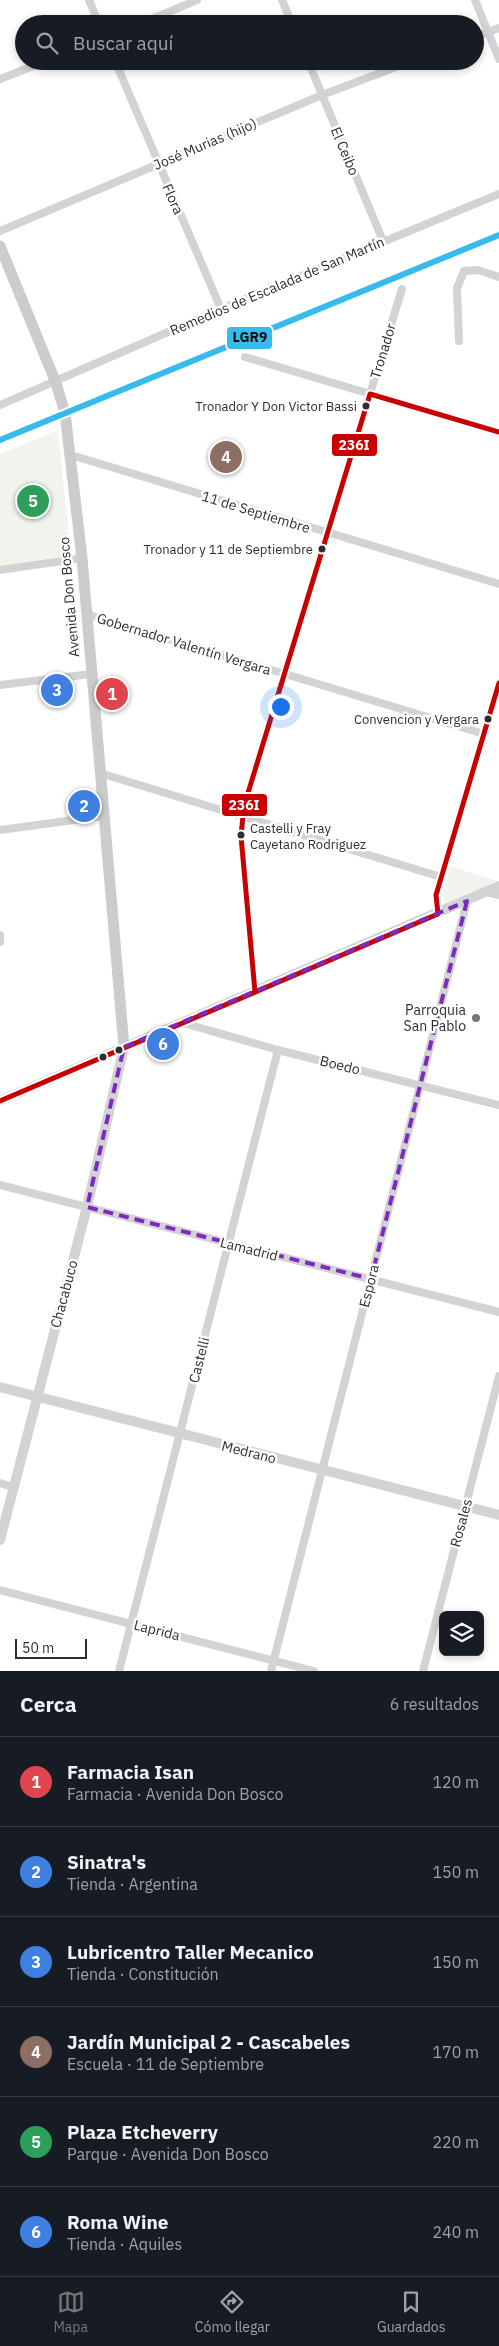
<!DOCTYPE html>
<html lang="es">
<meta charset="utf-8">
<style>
:root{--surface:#171b24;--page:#20242c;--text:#f1f3f6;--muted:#9ea1a6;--line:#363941;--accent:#777}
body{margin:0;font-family:"IBM Plex Sans",sans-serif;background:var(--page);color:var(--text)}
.controls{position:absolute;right:15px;bottom:15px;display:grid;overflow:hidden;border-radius:8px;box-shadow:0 2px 8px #0003}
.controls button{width:45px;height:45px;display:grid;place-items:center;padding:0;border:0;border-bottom:1px solid var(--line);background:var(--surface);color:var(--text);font:25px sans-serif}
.scale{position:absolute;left:15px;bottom:12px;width:72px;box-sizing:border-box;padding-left:5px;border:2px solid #2e2e2e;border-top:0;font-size:14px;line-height:18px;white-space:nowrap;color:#2e2e2e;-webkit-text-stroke:4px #fff;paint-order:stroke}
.you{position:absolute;left:280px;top:706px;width:18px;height:18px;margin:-12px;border:4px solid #fff;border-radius:50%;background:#1a73e8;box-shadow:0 0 0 8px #1a73e833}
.badge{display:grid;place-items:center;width:32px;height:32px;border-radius:50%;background:var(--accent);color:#fff;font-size:16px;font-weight:700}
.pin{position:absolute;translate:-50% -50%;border:2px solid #fff;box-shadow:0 1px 5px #0006}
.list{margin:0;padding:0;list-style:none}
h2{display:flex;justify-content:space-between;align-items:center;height:65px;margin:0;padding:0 20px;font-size:21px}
h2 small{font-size:16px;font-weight:400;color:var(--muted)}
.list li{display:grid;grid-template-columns:32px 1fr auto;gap:15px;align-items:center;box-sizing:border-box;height:90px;padding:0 20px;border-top:1px solid var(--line)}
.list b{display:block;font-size:19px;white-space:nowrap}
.list p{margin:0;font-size:16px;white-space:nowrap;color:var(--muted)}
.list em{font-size:16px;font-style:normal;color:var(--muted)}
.icon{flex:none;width:28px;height:28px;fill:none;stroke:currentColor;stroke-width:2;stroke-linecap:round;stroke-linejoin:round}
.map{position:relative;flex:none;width:499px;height:1671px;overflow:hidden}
.search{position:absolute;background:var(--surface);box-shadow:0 2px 8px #0003;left:15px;right:15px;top:15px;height:55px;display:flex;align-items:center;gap:12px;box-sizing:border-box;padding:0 18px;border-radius:28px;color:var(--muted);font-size:19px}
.sheet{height:605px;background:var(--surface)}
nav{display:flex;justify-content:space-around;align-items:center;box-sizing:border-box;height:70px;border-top:1px solid var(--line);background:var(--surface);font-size:14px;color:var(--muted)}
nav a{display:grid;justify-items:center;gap:2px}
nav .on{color:var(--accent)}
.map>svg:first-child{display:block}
.green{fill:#f0f4ec}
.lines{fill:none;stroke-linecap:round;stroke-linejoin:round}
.minor{stroke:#d3d3d3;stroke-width:8}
.tertiary{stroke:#d3d3d3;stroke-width:10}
.secondary{stroke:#ccc;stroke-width:11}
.bus-1-casing{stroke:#fff;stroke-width:9}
.bus-1{stroke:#c70201;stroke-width:5}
.rail-1-casing{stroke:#fff;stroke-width:10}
.rail-1{stroke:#37bbed;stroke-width:6}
.marked{fill:none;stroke:#7b2cbf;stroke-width:4;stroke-dasharray:10 6;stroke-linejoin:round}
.bus-dot{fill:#2e2e2e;stroke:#fff;stroke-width:2}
.poi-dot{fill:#777;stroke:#fff;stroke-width:2}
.labels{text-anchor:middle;stroke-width:5;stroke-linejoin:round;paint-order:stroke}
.bus-label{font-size:13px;fill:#2e2e2e;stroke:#fff;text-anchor:end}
.street-label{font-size:14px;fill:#2e2e2e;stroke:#fff}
.poi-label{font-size:14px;fill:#2e2e2e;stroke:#fff;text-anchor:end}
.line-badge{stroke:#fff;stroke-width:2}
.badge-label{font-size:14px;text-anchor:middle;font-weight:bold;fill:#fff}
.pale-badge-label{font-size:14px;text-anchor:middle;font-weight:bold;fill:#111}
</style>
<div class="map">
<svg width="499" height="1671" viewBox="0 0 499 1671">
<rect width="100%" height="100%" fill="#fff"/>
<!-- green -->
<g class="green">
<path d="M58,430L70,547L68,553L62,556L0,566V454Z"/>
<path d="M450,866L497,881L449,903L446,902L442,896Z"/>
</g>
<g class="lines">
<!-- minor -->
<g class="minor">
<path d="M89,0L99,24"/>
<path d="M282,0L292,24"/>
<path d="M475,0L499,59"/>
<path d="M140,24L197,0"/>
<path d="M475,37L499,28"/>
<path d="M115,61L221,309"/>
<path d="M308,61L383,241"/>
<path d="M0,79L46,61"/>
<path d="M0,231L322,95L412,61"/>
<path d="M459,341L457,288L464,271L478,270L499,277"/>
<path d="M245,357L499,432"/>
<path d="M0,405L221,309L499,194"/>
<path d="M71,455L499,584"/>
<path d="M0,570L82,558"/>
<path d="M86,614L484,734"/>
<path d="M0,685L91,674"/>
<path d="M100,773L441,877"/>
<path d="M0,830L103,816"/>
<path d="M486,892L499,895"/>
<path d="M438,914L436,895L441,877L499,683"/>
<path d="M0,935V942"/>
<path d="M255,992L241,836L244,806L402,289"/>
<path d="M183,1023L278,1050L499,1105"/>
<path d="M0,1185L499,1312"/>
<path d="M0,1483L13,1487"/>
<path d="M0,1590L314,1671"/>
<path d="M119,1671L278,1050"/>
<path d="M271,1671L467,901"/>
<path d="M423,1671L499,1376"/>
</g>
<!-- tertiary -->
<g class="tertiary">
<path d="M0,1101L499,886"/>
<path d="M0,1387L499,1515"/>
<path d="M0,1540L87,1207L124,1047"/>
</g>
<!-- secondary -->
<path class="secondary" d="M0,246L56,383L65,413L82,558L124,1047"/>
<defs>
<g id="bus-1">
<path d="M255,992L241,836L244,806L370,394L499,432"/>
<path d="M0,1101L438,914L436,895L499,683"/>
</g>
</defs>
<!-- bus-1 casing -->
<use href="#bus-1" class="bus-1-casing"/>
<!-- bus-1 -->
<use href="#bus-1" class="bus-1"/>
<defs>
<path id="rail-1" d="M0,440L499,235"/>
</defs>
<!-- rail-1 casing -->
<use href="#rail-1" class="rail-1-casing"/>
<!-- rail-1 -->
<use href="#rail-1" class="rail-1"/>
</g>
<!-- marked area -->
<path class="marked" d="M467,901L371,1279L87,1207L124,1047Z"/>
<!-- markers -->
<g class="bus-dot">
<circle cx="366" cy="406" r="4.5"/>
<circle cx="322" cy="549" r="4.5"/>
<circle cx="488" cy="719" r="4.5"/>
<circle cx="241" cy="835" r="4.5"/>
<circle cx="119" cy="1050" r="4.5"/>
<circle cx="103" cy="1057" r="4.5"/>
</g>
<circle class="poi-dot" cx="476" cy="1018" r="5"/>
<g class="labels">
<!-- bus labels -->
<g class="bus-label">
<text x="357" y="411">Tronador Y Don Victor Bassi</text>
<text x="313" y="554">Tronador y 11 de Septiembre</text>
<text x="479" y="724">Convencion y Vergara</text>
<text x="250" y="833" text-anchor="start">Castelli y Fray<tspan x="250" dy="16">Cayetano Rodriguez</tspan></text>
</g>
<!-- street labels -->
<g class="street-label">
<text transform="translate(205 144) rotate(-23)" y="5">José Murias (hijo)</text>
<text transform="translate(345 151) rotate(67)" y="5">El Ceibo</text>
<text transform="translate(173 199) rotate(66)" y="5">Flora</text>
<text transform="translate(277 286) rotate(-23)" y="5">Remedios de Escalada de San Martín</text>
<text transform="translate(383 351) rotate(-73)" y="5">Tronador</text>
<text transform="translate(256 512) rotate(17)" y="5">11 de Septiembre</text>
<text transform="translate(69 597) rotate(-95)" y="5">Avenida Don Bosco</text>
<text transform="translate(184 644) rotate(17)" y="5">Gobernador Valentín Vergara</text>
<text transform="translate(340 1065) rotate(14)" y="5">Boedo</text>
<text transform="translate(249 1249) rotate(14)" y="5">Lamadrid</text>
<text transform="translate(369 1286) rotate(-76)" y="5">Espora</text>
<text transform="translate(64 1294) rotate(-75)" y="5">Chacabuco</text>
<text transform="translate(199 1360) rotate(-76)" y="5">Castelli</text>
<text transform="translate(249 1452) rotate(14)" y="5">Medrano</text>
<text transform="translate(461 1523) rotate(-75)" y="5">Rosales</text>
<text transform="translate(157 1630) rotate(14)" y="5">Laprida</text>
</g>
<!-- poi labels -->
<g class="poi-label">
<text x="466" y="1015">Parroquia<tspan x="466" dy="16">San Pablo</tspan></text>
</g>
</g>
<g class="line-badge">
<rect x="226" y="326" width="47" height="24" rx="5" fill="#37bbed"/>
<rect x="331" y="433" width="47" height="24" rx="5" fill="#c70201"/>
<rect x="221" y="793" width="47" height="24" rx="5" fill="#c70201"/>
</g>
<g class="badge-label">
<text x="354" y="450">236I</text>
<text x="244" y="810">236I</text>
</g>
<g class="pale-badge-label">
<text x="250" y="342">LGR9</text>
</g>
</svg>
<div class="controls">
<button><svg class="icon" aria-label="layers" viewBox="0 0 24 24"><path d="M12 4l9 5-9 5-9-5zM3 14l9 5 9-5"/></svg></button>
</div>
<div class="scale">50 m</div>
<div class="you"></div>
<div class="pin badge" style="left:112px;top:694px;background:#e0444e">1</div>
<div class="pin badge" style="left:84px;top:806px;background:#3f7fe0">2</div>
<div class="pin badge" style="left:57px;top:690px;background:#3f7fe0">3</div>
<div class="pin badge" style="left:226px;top:457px;background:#8d6e63">4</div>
<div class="pin badge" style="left:33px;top:501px;background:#2e9e5b">5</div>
<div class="pin badge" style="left:163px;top:1044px;background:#3f7fe0">6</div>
<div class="search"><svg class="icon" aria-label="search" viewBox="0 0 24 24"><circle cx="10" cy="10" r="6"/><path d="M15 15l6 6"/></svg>Buscar aquí</div>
</div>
<section class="sheet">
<h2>Cerca<small>6 resultados</small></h2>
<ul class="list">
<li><span class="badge" style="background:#e0444e">1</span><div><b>Farmacia Isan</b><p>Farmacia · Avenida Don Bosco</p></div><em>120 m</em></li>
<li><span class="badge" style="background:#3f7fe0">2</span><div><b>Sinatra's</b><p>Tienda · Argentina</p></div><em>150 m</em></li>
<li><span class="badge" style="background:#3f7fe0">3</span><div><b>Lubricentro Taller Mecanico</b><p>Tienda · Constitución</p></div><em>150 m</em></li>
<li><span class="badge" style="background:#8d6e63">4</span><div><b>Jardín Municipal 2 - Cascabeles</b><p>Escuela · 11 de Septiembre</p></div><em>170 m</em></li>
<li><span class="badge" style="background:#2e9e5b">5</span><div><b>Plaza Etcheverry</b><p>Parque · Avenida Don Bosco</p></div><em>220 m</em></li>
<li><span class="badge" style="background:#3f7fe0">6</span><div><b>Roma Wine</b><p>Tienda · Aquiles</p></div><em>240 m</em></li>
</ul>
</section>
<nav>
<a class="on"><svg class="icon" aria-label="map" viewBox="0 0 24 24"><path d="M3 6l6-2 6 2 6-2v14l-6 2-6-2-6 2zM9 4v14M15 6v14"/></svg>Mapa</a>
<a><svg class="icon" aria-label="directions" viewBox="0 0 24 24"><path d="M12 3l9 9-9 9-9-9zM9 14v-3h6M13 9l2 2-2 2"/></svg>Cómo llegar</a>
<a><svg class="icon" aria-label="saved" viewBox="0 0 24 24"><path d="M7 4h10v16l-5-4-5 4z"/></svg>Guardados</a>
</nav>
